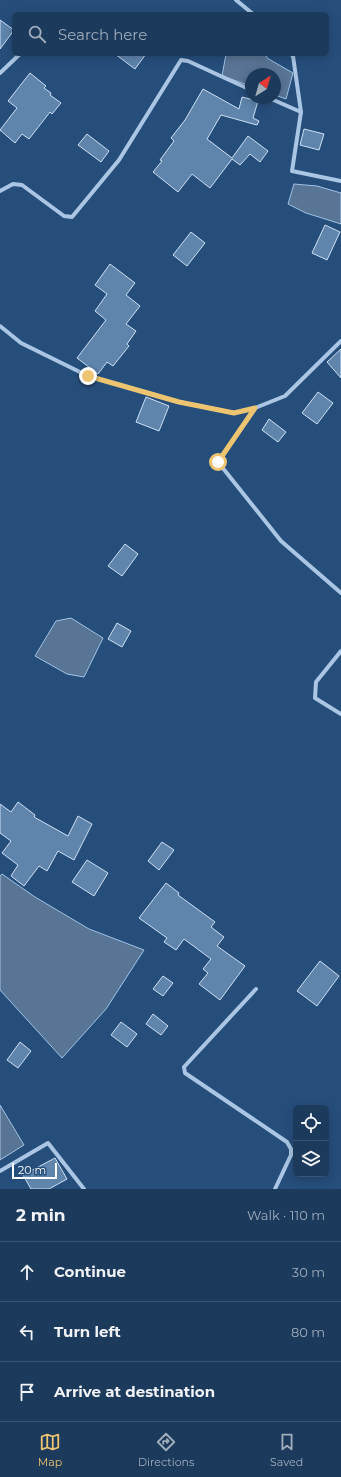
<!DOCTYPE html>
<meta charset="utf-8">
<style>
:root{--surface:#1c3a5c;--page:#294565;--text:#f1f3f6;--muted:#a0adbb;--line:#3a5472;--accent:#edc470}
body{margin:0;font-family:Montserrat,sans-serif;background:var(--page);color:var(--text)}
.controls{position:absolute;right:12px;bottom:12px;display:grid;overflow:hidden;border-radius:6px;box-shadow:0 2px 10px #0003}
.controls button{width:36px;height:36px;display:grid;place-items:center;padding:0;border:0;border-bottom:1px solid var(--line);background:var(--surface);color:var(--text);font:20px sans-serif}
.compass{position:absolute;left:245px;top:68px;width:36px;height:36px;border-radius:50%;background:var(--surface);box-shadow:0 2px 10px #0003;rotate:37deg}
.scale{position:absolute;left:12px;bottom:10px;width:45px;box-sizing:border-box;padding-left:4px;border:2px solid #fff;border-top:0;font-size:11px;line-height:14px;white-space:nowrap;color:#fff;-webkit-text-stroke:3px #264e7b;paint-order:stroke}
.stop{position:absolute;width:12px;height:12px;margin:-9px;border:3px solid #edc470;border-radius:50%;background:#fff}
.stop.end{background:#edc470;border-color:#fff;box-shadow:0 1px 4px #0008}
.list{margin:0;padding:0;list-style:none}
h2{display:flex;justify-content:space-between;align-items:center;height:52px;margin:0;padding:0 16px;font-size:17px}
h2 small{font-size:13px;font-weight:400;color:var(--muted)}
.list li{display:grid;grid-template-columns:26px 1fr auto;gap:12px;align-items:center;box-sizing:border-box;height:60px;padding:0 16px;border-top:1px solid var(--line)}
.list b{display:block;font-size:15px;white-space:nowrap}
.list em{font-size:13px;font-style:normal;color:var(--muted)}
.icon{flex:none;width:22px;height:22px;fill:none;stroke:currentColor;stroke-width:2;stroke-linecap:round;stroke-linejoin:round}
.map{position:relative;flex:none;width:341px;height:1189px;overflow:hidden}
.search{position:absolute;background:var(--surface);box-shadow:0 2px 10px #0003;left:12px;right:12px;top:12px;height:44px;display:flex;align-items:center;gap:10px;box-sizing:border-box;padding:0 14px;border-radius:6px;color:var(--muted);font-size:15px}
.sheet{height:232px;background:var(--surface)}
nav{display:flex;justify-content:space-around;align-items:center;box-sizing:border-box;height:56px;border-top:1px solid var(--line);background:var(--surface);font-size:11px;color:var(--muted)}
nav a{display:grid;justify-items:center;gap:2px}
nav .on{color:var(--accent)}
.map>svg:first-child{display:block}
.water{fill:#597596;stroke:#9fc2e5}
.building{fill:#5f85ad;stroke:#cde0f3}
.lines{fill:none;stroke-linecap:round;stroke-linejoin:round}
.minor{stroke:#aac6e4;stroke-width:4}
.route{stroke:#edc470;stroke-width:5}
</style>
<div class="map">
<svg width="341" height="1189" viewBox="0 0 341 1189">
<rect width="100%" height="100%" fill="#264e7b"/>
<!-- water -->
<g class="water">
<path d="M226,54H266L267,58L293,73L286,99L275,95V74H251V86L222,76Z"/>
<path d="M294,184L317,186L341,193V224L306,213L288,204Z"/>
<path d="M71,618L103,638L84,677L67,674L35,656L56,621Z"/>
<path d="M2,874L35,897L89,929L144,950L106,1009L62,1058L0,990V876Z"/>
<path d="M0,1105L24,1145L0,1160Z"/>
</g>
<!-- building -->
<g class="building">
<path d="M0,20L14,30L0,49Z"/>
<path d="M115,54H146L135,69Z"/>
<path d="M30,73L46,86L44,88L51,93L50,95L61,103L52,114L50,112L29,139L22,134L15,143L0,130L17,108L8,101Z"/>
<path d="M203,89L239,109L242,97L258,101L253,118L259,121L257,125L221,115L207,139L232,158L248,136L268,151L260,162L250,154L240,165L232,159L210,188L192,174L178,192L153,172L162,161L160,160L174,141L171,138L185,120Z"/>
<path d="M304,129L324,134L319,150L300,145Z"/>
<path d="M87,134L109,151L101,162L78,145Z"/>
<path d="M325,225L340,232L327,260L312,253Z"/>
<path d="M191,232L205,243L187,266L173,255Z"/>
<path d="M110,264L135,283L126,295L140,306L126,324L136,331L127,344L129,346L113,366L107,362L98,374L77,358L106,320L95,311L107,294L95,285Z"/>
<path d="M341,349V378L327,362Z"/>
<path d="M318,392L333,403L317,424L302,413Z"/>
<path d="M146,397L169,406L159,431L136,422Z"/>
<path d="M269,419L286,432L278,442L262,430Z"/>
<path d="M125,544L138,554L122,576L108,566Z"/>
<path d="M117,623L131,631L122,647L108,639Z"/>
<path d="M18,802L35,815L34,817L68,836L78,816L92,824L74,860L58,851L47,871L39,866L24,886L11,876L18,865L2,853L11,841L0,833V804L11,812Z"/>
<path d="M162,842L174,850L159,870L148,861Z"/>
<path d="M87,860L108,873L94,896L72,882Z"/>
<path d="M166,883L179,893L178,895L215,922L211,927L224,937L217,946L245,966L220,1000L199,984L208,973L203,969L211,959L184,939L176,950L164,942L167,938L139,918Z"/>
<path d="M320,961L339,976L317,1006L297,991Z"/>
<path d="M163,976L173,983L163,996L153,989Z"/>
<path d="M153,1014L168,1026L161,1035L146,1024Z"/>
<path d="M121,1022L137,1034L127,1047L111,1035Z"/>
<path d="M20,1042L31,1051L18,1068L7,1060Z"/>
<path d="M55,1158L67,1179L49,1189H31L23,1175Z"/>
</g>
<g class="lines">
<!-- minor -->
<g class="minor">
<path d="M236,0L253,14"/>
<path d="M291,54L293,56L301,112"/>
<path d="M0,73L20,54"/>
<path d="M269,98L301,112L292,171L341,181"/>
<path d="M0,191L13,184L22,185L64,216L72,217L119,160L181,60L188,61L251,90"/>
<path d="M0,326L21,343L88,376L179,402L234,413L255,408L218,462L281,541L341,593"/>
<path d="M255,408L285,396L341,341"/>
<path d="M341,651L316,682L315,698L341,714"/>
<path d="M256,989L184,1067L185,1073L287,1142L291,1149V1155L275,1189"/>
<path d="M0,1171L48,1143L84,1189"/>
</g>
</g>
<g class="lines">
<!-- route -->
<path class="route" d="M88,376L179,402L234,413L255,408L218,462"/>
</g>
</svg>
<div class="controls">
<button><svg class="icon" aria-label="locate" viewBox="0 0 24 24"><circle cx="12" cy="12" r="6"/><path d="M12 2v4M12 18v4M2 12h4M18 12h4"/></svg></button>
<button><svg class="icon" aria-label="layers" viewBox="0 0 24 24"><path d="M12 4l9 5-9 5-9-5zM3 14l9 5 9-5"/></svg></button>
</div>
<svg class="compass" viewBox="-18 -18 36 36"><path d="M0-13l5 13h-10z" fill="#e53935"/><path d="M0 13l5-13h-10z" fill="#a0adbb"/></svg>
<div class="scale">20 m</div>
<div class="stop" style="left:218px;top:462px"></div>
<div class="stop end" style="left:88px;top:376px"></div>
<div class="search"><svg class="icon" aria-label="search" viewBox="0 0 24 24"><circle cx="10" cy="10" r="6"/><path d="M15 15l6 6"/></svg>Search here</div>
</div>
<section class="sheet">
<h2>2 min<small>Walk · 110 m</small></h2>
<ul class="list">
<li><svg class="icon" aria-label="ahead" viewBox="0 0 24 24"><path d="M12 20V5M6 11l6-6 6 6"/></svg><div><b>Continue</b></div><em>30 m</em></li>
<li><svg class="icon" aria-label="left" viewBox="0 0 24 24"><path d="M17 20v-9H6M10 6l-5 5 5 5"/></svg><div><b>Turn left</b></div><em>80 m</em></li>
<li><svg class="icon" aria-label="arrive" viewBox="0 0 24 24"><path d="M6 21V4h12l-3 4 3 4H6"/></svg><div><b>Arrive at destination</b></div></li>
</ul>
</section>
<nav>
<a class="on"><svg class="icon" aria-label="map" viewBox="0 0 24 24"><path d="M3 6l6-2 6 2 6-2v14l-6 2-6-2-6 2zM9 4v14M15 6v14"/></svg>Map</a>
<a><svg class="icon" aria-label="directions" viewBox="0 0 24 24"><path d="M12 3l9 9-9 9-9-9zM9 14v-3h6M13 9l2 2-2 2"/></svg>Directions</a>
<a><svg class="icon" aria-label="saved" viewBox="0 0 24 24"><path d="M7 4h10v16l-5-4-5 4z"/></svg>Saved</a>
</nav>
